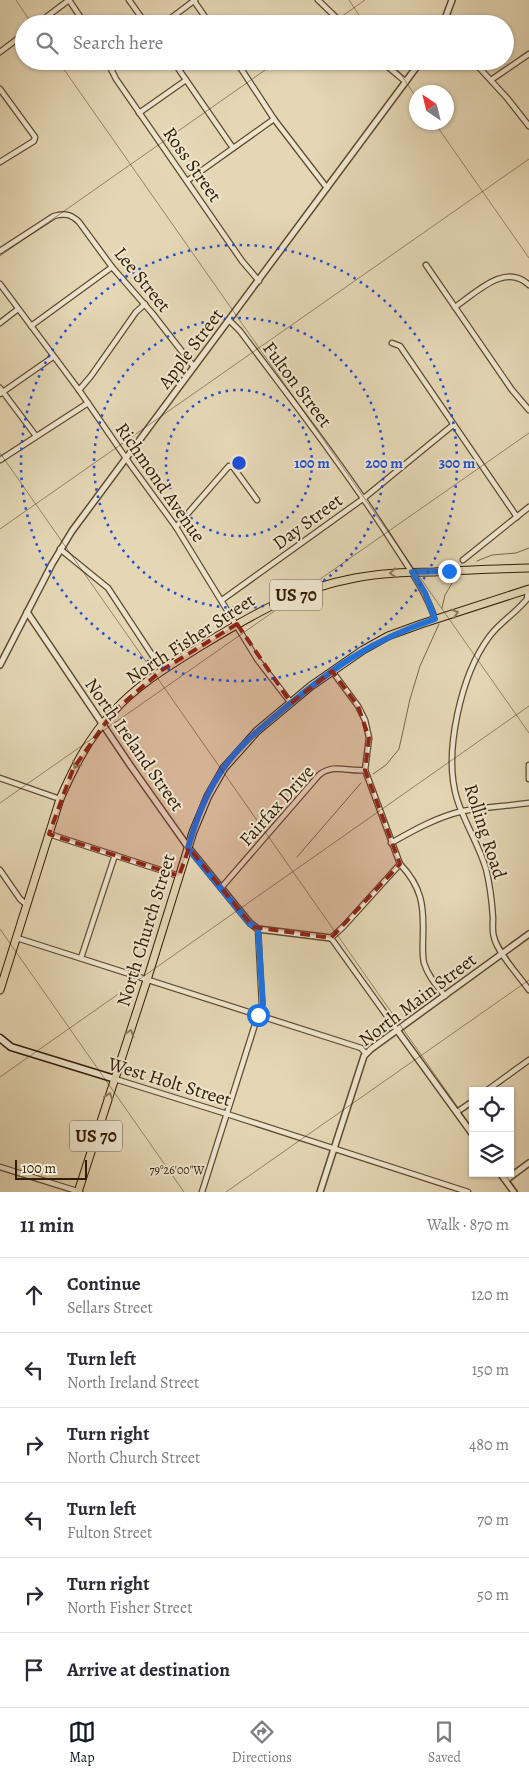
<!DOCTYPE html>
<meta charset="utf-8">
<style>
:root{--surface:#fff;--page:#f2f2f3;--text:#2b2b33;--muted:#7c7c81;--line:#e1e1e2;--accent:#111827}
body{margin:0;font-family:Alegreya,serif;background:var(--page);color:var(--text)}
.controls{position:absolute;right:15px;bottom:15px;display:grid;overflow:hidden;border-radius:0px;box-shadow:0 1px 4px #0004}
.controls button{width:45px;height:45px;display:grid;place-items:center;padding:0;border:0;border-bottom:1px solid var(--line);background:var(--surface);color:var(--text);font:25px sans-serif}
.compass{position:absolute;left:409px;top:85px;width:45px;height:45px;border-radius:50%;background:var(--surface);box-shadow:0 1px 4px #0004;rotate:325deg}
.scale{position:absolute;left:15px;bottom:12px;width:72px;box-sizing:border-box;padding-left:5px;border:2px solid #321d02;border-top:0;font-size:14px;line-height:18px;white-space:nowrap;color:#321d02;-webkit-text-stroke:4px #eee5cf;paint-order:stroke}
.stop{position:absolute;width:15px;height:15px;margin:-11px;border:4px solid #1a73e8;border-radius:50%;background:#fff}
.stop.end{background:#1a73e8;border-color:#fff;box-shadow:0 1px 5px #0008}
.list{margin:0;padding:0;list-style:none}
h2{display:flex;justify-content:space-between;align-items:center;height:65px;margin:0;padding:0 20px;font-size:21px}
h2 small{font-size:16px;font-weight:400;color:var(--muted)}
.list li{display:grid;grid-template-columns:32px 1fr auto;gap:15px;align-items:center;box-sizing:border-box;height:75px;padding:0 20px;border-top:1px solid var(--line)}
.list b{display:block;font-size:19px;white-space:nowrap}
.list p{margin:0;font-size:16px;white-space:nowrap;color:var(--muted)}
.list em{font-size:16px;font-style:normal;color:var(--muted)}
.icon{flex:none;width:28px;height:28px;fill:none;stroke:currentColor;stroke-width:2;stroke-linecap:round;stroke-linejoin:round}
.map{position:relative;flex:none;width:529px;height:1192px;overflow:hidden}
.search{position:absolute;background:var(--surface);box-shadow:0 1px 4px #0004;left:15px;right:15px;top:15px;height:55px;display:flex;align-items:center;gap:12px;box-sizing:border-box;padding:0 18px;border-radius:28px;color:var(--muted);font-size:19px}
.sheet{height:515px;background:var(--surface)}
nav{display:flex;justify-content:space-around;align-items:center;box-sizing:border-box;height:70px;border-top:1px solid var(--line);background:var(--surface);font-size:14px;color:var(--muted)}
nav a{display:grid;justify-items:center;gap:2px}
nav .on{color:var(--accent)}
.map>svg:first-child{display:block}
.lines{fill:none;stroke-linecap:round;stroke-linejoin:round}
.stream{stroke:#796749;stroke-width:1}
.minor-casing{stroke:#5f4c2f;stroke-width:7}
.tertiary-casing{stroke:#5f4c2f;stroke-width:8}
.secondary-casing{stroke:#321d02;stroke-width:9}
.primary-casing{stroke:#321d02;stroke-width:9}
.minor{stroke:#eee5cf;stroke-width:4.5}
.tertiary{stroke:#eee5cf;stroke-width:5}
.secondary{stroke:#eee5cf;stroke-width:6}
.primary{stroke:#e5d7b5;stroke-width:7}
.oneway{stroke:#8c7a5c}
.route{stroke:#1a73e8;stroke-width:6}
.marked{fill:#8f2418;fill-opacity:0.2;stroke:#8f2418;stroke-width:4;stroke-dasharray:10 6;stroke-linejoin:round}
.ticks{fill:none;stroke:#321d02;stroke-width:1;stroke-opacity:0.45}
.ring{fill:none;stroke:#1d4ed8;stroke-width:2.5;stroke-dasharray:2.5 5}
.labels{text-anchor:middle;stroke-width:4;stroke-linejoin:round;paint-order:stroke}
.shield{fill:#eee5cf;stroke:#6a5940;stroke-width:1}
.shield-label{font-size:18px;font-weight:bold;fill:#321d02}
.street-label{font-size:19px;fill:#321d02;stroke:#eee5cf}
.ticks-label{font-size:12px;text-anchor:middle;fill:#321d02;stroke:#eee5cf;stroke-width:4;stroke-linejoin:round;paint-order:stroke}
.centre{fill:#1d4ed8;stroke:#eee5cf;stroke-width:2.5}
.ring-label{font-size:15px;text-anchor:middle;font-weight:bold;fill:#1d4ed8;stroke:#eee5cf;stroke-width:4;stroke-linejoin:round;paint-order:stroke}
</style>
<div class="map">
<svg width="529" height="1192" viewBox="0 0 529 1192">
<rect width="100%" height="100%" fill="#e5d7b5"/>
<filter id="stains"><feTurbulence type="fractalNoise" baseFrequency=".004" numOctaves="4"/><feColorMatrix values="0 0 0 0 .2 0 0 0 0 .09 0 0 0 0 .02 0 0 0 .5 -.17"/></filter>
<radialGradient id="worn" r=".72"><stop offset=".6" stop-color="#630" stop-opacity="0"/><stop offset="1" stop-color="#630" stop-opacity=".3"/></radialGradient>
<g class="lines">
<!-- stream -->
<g class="stream">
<path d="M477,561L492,555L516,553L529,548"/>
<path d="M442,608L445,595L454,580"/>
<path d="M373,774L386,765L399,749L410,699L420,666L439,624"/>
<path d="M297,857L361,783"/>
</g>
<defs>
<g id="minor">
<path d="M69,0L85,24"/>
<path d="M129,0L146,24"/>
<path d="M318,0L343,24"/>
<path d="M194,1L210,24"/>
<path d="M37,24L69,0"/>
<path d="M163,24L195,0"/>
<path d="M0,52L24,34"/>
<path d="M107,61L116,79L242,261L259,281"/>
<path d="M173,61L233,148"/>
<path d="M236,61L274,119L327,188"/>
<path d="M381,61L406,82"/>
<path d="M473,61L507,98L529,126"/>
<path d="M491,80L529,54"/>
<path d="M0,89L35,137L34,141L0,162"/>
<path d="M139,113L186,80"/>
<path d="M187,181L274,119"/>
<path d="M0,251L54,216C64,213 71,214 79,222L112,267L152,313L194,367"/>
<path d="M426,265L512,390L529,410"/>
<path d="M0,284L79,390L130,464L176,527L257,659L291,703"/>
<path d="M455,307C476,293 505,262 529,285"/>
<path d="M230,321L240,331C291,399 343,466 389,537C406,564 425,589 435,619"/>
<path d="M0,323L18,309"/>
<path d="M31,326L112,267"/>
<path d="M392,343L400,346L517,517"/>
<path d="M0,388L36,436"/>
<path d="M79,390L91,376L136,312L145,304"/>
<path d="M0,394L53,357"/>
<path d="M0,460L88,403"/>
<path d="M176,527L229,466L233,467L257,500"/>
<path d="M60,549L108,588L162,670"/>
<path d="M463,560L529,507"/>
<path d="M528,590L527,599C516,613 500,622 489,637C461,675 443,753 457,799C465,824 479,845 486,869C490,885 492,902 493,918C493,924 492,931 494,937C497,952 520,977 529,990"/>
<path d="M222,600L364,498L453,425"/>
<path d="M332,671L358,706L365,720L369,738L365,770L400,864C422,887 424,906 423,936C423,945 422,954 424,963C428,976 437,986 445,996"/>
<path d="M529,765V779"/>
<path d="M0,778L60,799"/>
<path d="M49,834L179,876"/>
<path d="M391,843C414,830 437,817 463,811C485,807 507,806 529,803"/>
<path d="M0,870L20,899L27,905"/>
<path d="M221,888L319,775C334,763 348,772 365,770"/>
<path d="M17,938L361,1048L366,1054"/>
<path d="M81,958L115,855"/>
<path d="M397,1030L331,938L344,926L400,864"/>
<path d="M115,1079L227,1114L468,1192"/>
<path d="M486,1091L529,1060"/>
<path d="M457,1112L473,1101"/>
<path d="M0,1167L80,1192"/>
<path d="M202,1192L258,1015L262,1006L258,929"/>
</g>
<g id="tertiary">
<path d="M443,24L452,0"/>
<path d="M27,612L130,765L188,847L250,923L258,929L331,938"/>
<path d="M0,665L52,564L72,531L421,61"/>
<path d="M397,1030L473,1135"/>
<path d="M500,1173L514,1192"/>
<path d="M506,1180L529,1163"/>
<path d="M320,1192L364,1056L371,1049L529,934"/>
</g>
<path id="secondary" d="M0,1038L11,1047L115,1079"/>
<g id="primary">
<path d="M0,990L60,799C74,767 89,737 113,712C138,684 169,666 201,646C252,615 295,589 355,578C381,573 408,572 434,572C466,570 497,569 529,568"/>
<path d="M78,1192L147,980L193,832L208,796L224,768L257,731L311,686L363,650L388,636L421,624L529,589"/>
</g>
</defs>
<!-- minor casing -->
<use href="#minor" class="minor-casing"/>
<!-- tertiary casing -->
<use href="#tertiary" class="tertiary-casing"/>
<!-- secondary casing -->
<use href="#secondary" class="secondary-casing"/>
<!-- primary casing -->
<use href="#primary" class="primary-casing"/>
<!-- minor -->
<use href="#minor" class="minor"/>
<!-- tertiary -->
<use href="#tertiary" class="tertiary"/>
<!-- secondary -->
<use href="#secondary" class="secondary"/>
<!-- primary -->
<use href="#primary" class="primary"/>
</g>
<!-- one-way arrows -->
<defs><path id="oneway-chevron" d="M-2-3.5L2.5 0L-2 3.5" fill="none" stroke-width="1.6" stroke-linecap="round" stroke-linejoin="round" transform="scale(1.25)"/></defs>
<g class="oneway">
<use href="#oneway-chevron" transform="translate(393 573) rotate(176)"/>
<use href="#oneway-chevron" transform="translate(455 613) rotate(-18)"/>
<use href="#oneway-chevron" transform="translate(76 765) rotate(118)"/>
<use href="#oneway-chevron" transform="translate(130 1033) rotate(-72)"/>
<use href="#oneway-chevron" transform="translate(109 1096) rotate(-71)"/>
</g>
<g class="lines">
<!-- route -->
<path class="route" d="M258,1015L263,1004L258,928L250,924L188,848C195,823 204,799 217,778C233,751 257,731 280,712C331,669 371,640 435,619L425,593L412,572L449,571"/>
</g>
<!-- marked area -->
<path class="marked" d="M237,624L291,703L332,671L358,706L369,738L365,770L400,864L331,938L253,927L189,848L179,876L49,834L73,769L113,712L162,670Z"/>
<!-- ticks -->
<path class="ticks" d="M16,0L32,24M349,0L365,24M331,24L365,0M58,61L529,733M392,61L416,97M434,122L529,258M0,256L278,61M0,453L473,1129M0,529L529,159M0,803L529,433M0,929L184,1192M0,1077L529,706M504,1173L517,1192M226,1192L529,980"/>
<!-- distance rings -->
<g class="ring">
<circle cx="239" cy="463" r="73"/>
<circle cx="239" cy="463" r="145"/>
<circle cx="239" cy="463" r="218"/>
</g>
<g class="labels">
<!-- shield labels -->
<g class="shield">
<rect x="270" y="579.5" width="52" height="31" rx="4"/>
<rect x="70" y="1120.5" width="52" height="31" rx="4"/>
</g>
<g class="shield-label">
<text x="296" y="601">US 70</text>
<text x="96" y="1142">US 70</text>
</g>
<!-- street labels -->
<g class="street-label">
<text transform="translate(193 164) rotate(55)" y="7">Ross Street</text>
<text transform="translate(143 279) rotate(51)" y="7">Lee Street</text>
<text transform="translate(190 348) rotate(-53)" y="7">Apple Street</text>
<text transform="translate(298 384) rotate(53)" y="7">Fulton Street</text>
<text transform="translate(161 482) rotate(55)" y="7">Richmond Avenue</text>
<text transform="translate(307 521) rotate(-36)" y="7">Day Street</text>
<text transform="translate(190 638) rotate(-33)" y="7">North Fisher Street</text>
<text transform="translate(135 744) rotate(55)" y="7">North Ireland Street</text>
<text transform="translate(276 805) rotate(-48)" y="7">Fairfax Drive</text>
<text transform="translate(486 831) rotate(72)" y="7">Rolling Road</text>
<text transform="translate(145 930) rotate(-73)" y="7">North Church Street</text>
<text transform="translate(417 999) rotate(-37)" y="7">North Main Street</text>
<text transform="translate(170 1081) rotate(17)" y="7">West Holt Street</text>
</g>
</g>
<g class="ticks-label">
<text x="177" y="1174">79°26'00"W</text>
</g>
<circle cx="239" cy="463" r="8" class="centre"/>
<g class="ring-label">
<text x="312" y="468">100 m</text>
<text x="384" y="468">200 m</text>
<text x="457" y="468">300 m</text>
</g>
<rect width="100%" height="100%" filter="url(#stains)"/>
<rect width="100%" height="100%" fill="url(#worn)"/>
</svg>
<div class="controls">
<button><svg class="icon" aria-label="locate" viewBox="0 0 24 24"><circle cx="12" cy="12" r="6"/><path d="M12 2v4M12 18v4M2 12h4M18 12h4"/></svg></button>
<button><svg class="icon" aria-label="layers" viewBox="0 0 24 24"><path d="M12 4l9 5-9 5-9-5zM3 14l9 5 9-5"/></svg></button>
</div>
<svg class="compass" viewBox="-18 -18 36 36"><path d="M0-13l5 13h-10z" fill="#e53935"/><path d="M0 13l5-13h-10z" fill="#7c7c81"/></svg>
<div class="scale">100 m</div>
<div class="stop" style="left:258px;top:1015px"></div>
<div class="stop end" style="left:449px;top:571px"></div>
<div class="search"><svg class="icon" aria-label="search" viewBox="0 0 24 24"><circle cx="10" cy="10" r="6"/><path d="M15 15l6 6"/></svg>Search here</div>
</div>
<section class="sheet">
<h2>11 min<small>Walk · 870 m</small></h2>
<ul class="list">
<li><svg class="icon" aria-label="ahead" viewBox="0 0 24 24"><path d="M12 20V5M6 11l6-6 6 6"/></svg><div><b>Continue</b><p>Sellars Street</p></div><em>120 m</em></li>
<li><svg class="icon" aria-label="left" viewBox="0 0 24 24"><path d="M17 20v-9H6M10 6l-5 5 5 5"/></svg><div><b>Turn left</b><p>North Ireland Street</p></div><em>150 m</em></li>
<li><svg class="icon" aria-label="right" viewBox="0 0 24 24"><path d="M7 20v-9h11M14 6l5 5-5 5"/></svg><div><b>Turn right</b><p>North Church Street</p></div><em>480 m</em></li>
<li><svg class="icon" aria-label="left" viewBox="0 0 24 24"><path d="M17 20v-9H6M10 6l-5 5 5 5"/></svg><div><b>Turn left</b><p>Fulton Street</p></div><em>70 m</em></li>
<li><svg class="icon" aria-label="right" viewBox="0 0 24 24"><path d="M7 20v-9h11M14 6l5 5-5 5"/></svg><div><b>Turn right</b><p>North Fisher Street</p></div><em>50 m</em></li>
<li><svg class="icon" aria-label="arrive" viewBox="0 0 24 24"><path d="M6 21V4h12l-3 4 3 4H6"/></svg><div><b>Arrive at destination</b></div></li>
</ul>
</section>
<nav>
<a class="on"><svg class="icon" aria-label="map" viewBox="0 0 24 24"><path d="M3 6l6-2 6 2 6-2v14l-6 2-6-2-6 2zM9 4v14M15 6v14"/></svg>Map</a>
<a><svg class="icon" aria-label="directions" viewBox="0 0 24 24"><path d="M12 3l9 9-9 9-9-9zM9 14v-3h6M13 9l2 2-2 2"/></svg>Directions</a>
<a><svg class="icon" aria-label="saved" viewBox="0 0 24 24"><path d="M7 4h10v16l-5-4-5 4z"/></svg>Saved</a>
</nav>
